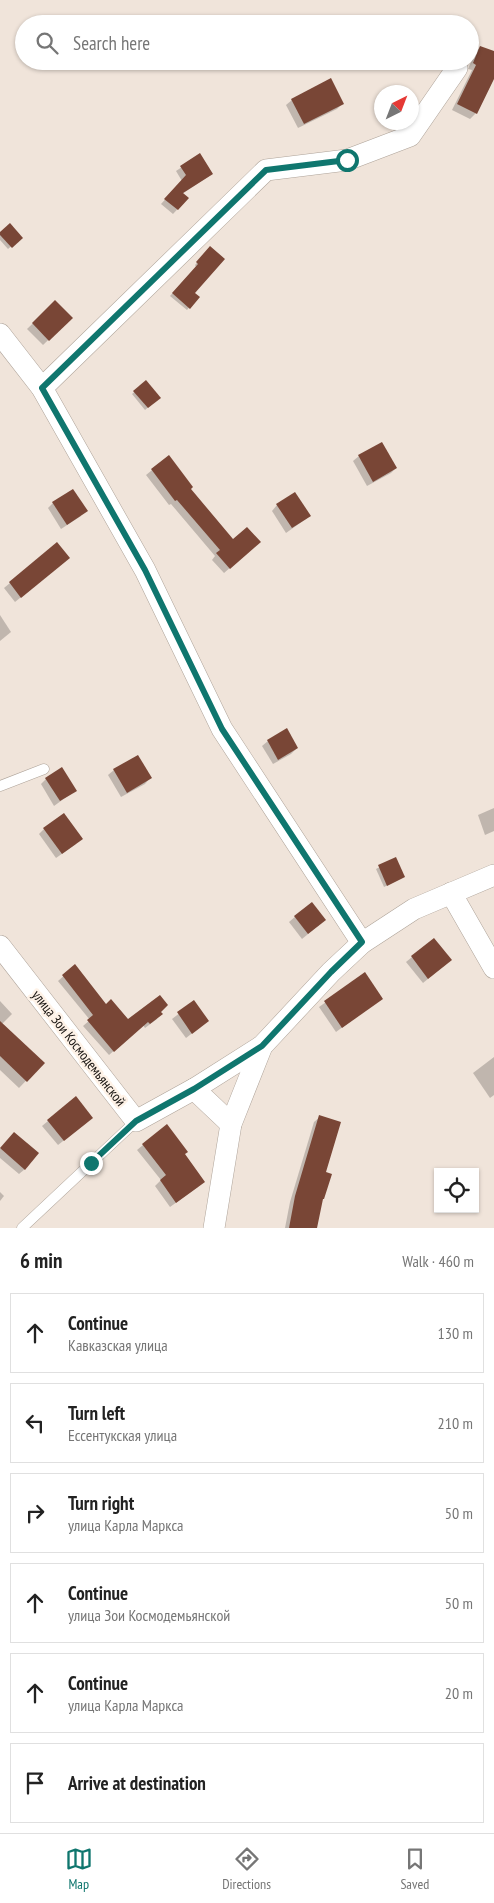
<!DOCTYPE html>
<meta charset="utf-8">
<style>
:root{--surface:#fff;--page:#f2f2f2;--text:#222;--muted:#767676;--line:#e0e0e0;--accent:#0f766e}
body{margin:0;font-family:"PT Sans Narrow",sans-serif;background:var(--page);color:var(--text)}
.controls{position:absolute;right:15px;bottom:15px;display:grid;overflow:hidden;border-radius:0px;box-shadow:0 1px 4px #0004}
.controls button{width:45px;height:45px;display:grid;place-items:center;padding:0;border:0;border-bottom:1px solid var(--line);background:var(--surface);color:var(--text);font:25px sans-serif}
.compass{position:absolute;left:374px;top:85px;width:45px;height:45px;border-radius:50%;background:var(--surface);box-shadow:0 1px 4px #0004;rotate:42deg}
.stop{position:absolute;width:15px;height:15px;margin:-11px;border:4px solid #0f766e;border-radius:50%;background:#fff}
.stop.end{background:#0f766e;border-color:#fff;box-shadow:0 1px 5px #0008}
.list{margin:0;padding:0;list-style:none}
h2{display:flex;justify-content:space-between;align-items:center;height:65px;margin:0;padding:0 20px;font-size:21px}
h2 small{font-size:16px;font-weight:400;color:var(--muted)}
.list li{display:grid;grid-template-columns:32px 1fr auto;gap:15px;align-items:center;box-sizing:border-box;height:80px;margin:0 10px 10px;padding:0 10px;border:1px solid var(--line);border-radius:0px}
.list b{display:block;font-size:19px;white-space:nowrap}
.list p{margin:0;font-size:16px;white-space:nowrap;color:var(--muted)}
.list em{font-size:16px;font-style:normal;color:var(--muted)}
.icon{flex:none;width:28px;height:28px;fill:none;stroke:currentColor;stroke-width:2;stroke-linecap:round;stroke-linejoin:round}
.map{position:relative;flex:none;width:494px;height:1228px;overflow:hidden}
.search{position:absolute;background:var(--surface);box-shadow:0 1px 4px #0004;left:15px;right:15px;top:15px;height:55px;display:flex;align-items:center;gap:12px;box-sizing:border-box;padding:0 18px;border-radius:28px;color:var(--muted);font-size:19px}
.sheet{height:605px;background:var(--surface)}
nav{display:flex;justify-content:space-around;align-items:center;box-sizing:border-box;height:70px;border-top:1px solid var(--line);background:var(--surface);font-size:14px;color:var(--muted)}
nav a{display:grid;justify-items:center;gap:2px}
nav .on{color:var(--accent)}
.map>svg:first-child{display:block}
.shadow{fill:#0003}
.building{fill:#794636}
.lines{fill:none;stroke-linecap:round;stroke-linejoin:round}
.service-casing{stroke:#aea399;stroke-width:11}
.minor-casing{stroke:#aea399;stroke-width:22}
.service{stroke:#fff;stroke-width:10}
.minor{stroke:#fff;stroke-width:21}
.route{stroke:#0f766e;stroke-width:6}
.labels{text-anchor:middle;stroke-width:5;stroke-linejoin:round;paint-order:stroke}
.street-label{font-size:14px;fill:#181411;stroke:#fef2e7}
</style>
<div class="map">
<svg width="494" height="1228" viewBox="0 0 494 1228">
<rect width="100%" height="100%" fill="#f0e4da"/>
<!-- shadow -->
<g class="shadow">
<path d="M480,47L494,53V72L476,113L470,119L452,110L472,70L468,69L475,53Z"/>
<path d="M292,100L342,104L337,109L298,128L286,105Z"/>
<path d="M200,155L212,174L182,194L187,199L173,214L161,204L182,181L176,171Z"/>
<path d="M0,234L21,238L8,249L0,240Z"/>
<path d="M210,248L193,293L198,297L187,310L170,296L196,267L195,265Z"/>
<path d="M55,302L71,318L43,345L27,329Z"/>
<path d="M146,382L157,400L145,410L132,394Z"/>
<path d="M382,443L396,468L391,473L367,486L353,461L359,456Z"/>
<path d="M168,457L189,489L233,540L254,547L224,573L212,560L215,556L171,504L169,505L146,475Z"/>
<path d="M53,503L81,516L61,529L48,508Z"/>
<path d="M277,505L310,516L286,533L272,511Z"/>
<path d="M57,544L63,563L15,602L4,588Z"/>
<path d="M0,615L11,632L0,641Z"/>
<path d="M268,741L297,748L291,754L273,764L262,746Z"/>
<path d="M114,770L150,778L145,784L121,797L108,775Z"/>
<path d="M46,779L76,790L54,806L41,784Z"/>
<path d="M494,808V831L485,835L478,815Z"/>
<path d="M44,829L76,844L56,858L39,834Z"/>
<path d="M395,859L404,877L384,887L376,869Z"/>
<path d="M311,903L319,925L302,939L289,922Z"/>
<path d="M434,939L451,960L423,983L406,962Z"/>
<path d="M75,966L106,1006L128,1021L159,1012L157,1019L145,1028L143,1025L109,1055L83,1026L90,1020L58,981Z"/>
<path d="M365,974L382,998L336,1032L319,1007Z"/>
<path d="M0,1001L12,1014L2,1024L43,1063L19,1088L0,1070Z"/>
<path d="M194,1002L208,1021L186,1038L172,1019Z"/>
<path d="M494,1057V1095L490,1098L473,1073Z"/>
<path d="M320,1117L325,1173L316,1228H285L290,1202L314,1122Z"/>
<path d="M48,1121L86,1123L58,1145L42,1126Z"/>
<path d="M9,1139L25,1169L19,1174L0,1158V1149Z"/>
<path d="M143,1145L184,1154L198,1187L170,1207L155,1186L161,1180L137,1150Z"/>
<path d="M0,1192L4,1196L0,1201Z"/>
</g>
<!-- building -->
<g class="building">
<path d="M480,46L494,51V79L477,114L457,104L476,65L473,63Z"/>
<path d="M331,78L344,104L304,124L291,99Z"/>
<path d="M200,153L213,174L183,193L189,198L178,210L164,199L186,175L180,166Z"/>
<path d="M10,223L23,238L12,248L0,235V232Z"/>
<path d="M210,246L225,259L195,293L200,297L190,309L172,293L198,264L196,262Z"/>
<path d="M55,300L73,318L49,341L32,323Z"/>
<path d="M146,380L161,398L148,408L133,391Z"/>
<path d="M382,442L397,468L373,482L358,455Z"/>
<path d="M169,455L193,487L191,489L233,539L247,527L261,542L230,569L216,553L220,550L177,500L175,501L151,469Z"/>
<path d="M73,489L88,511L67,525L52,502Z"/>
<path d="M295,492L311,516L292,528L276,504Z"/>
<path d="M57,542L70,558L21,598L9,582Z"/>
<path d="M287,728L298,748L278,760L267,740Z"/>
<path d="M138,755L152,778L127,793L113,769Z"/>
<path d="M62,767L77,791L60,801L45,778Z"/>
<path d="M64,813L83,839L62,854L43,828Z"/>
<path d="M396,857L405,877L387,886L378,865Z"/>
<path d="M312,902L326,920L308,934L294,916Z"/>
<path d="M434,938L452,960L428,979L411,956Z"/>
<path d="M75,964L106,1004L111,999L128,1019L160,995L168,1005L161,1012L163,1014L150,1024L148,1022L114,1052L87,1020L93,1015L62,975Z"/>
<path d="M365,972L383,999L342,1028L324,1001Z"/>
<path d="M194,1000L209,1021L192,1034L177,1012Z"/>
<path d="M0,1021L45,1063L27,1082L0,1056Z"/>
<path d="M76,1096L93,1118L64,1141L47,1120Z"/>
<path d="M319,1115L341,1122L326,1172L332,1174L324,1199H323L317,1228H289L295,1196Z"/>
<path d="M167,1124L188,1152L185,1154L205,1182L176,1203L160,1180L166,1175L142,1144Z"/>
<path d="M14,1132L39,1153L25,1170L0,1148Z"/>
</g>
<g class="lines">
<defs>
<g id="service">
<path d="M0,786L44,769"/>
<path d="M22,1228L136,1121"/>
</g>
<g id="minor">
<path d="M0,334L42,388L145,570L222,729L362,943"/>
<path d="M42,388L266,170L347,160L410,136L457,68"/>
<path d="M451,893L494,968"/>
<path d="M0,946L136,1121L194,1089L231,1124"/>
<path d="M194,1089L262,1046"/>
<path d="M214,1228L231,1124L262,1046L331,972L362,943L414,909L494,875"/>
</g>
</defs>
<!-- service casing -->
<use href="#service" class="service-casing"/>
<!-- minor casing -->
<use href="#minor" class="minor-casing"/>
<!-- service -->
<use href="#service" class="service"/>
<!-- minor -->
<use href="#minor" class="minor"/>
</g>
<g class="lines">
<!-- route -->
<path class="route" d="M91,1163L136,1121L194,1089L262,1046L331,972L362,942L222,729L145,570L42,388L266,170L347,160"/>
</g>
<g class="labels">
<!-- street labels -->
<g class="street-label">
<text transform="translate(79 1048) rotate(52)" y="5">улица Зои Космодемьянской</text>
</g>
</g>
</svg>
<div class="controls">
<button><svg class="icon" aria-label="locate" viewBox="0 0 24 24"><circle cx="12" cy="12" r="6"/><path d="M12 2v4M12 18v4M2 12h4M18 12h4"/></svg></button>
</div>
<svg class="compass" viewBox="-18 -18 36 36"><path d="M0-13l5 13h-10z" fill="#e53935"/><path d="M0 13l5-13h-10z" fill="#767676"/></svg>
<div class="stop" style="left:347px;top:160px"></div>
<div class="stop end" style="left:91px;top:1163px"></div>
<div class="search"><svg class="icon" aria-label="search" viewBox="0 0 24 24"><circle cx="10" cy="10" r="6"/><path d="M15 15l6 6"/></svg>Search here</div>
</div>
<section class="sheet">
<h2>6 min<small>Walk · 460 m</small></h2>
<ul class="list">
<li><svg class="icon" aria-label="ahead" viewBox="0 0 24 24"><path d="M12 20V5M6 11l6-6 6 6"/></svg><div><b>Continue</b><p>Кавказская улица</p></div><em>130 m</em></li>
<li><svg class="icon" aria-label="left" viewBox="0 0 24 24"><path d="M17 20v-9H6M10 6l-5 5 5 5"/></svg><div><b>Turn left</b><p>Ессентукская улица</p></div><em>210 m</em></li>
<li><svg class="icon" aria-label="right" viewBox="0 0 24 24"><path d="M7 20v-9h11M14 6l5 5-5 5"/></svg><div><b>Turn right</b><p>улица Карла Маркса</p></div><em>50 m</em></li>
<li><svg class="icon" aria-label="ahead" viewBox="0 0 24 24"><path d="M12 20V5M6 11l6-6 6 6"/></svg><div><b>Continue</b><p>улица Зои Космодемьянской</p></div><em>50 m</em></li>
<li><svg class="icon" aria-label="ahead" viewBox="0 0 24 24"><path d="M12 20V5M6 11l6-6 6 6"/></svg><div><b>Continue</b><p>улица Карла Маркса</p></div><em>20 m</em></li>
<li><svg class="icon" aria-label="arrive" viewBox="0 0 24 24"><path d="M6 21V4h12l-3 4 3 4H6"/></svg><div><b>Arrive at destination</b></div></li>
</ul>
</section>
<nav>
<a class="on"><svg class="icon" aria-label="map" viewBox="0 0 24 24"><path d="M3 6l6-2 6 2 6-2v14l-6 2-6-2-6 2zM9 4v14M15 6v14"/></svg>Map</a>
<a><svg class="icon" aria-label="directions" viewBox="0 0 24 24"><path d="M12 3l9 9-9 9-9-9zM9 14v-3h6M13 9l2 2-2 2"/></svg>Directions</a>
<a><svg class="icon" aria-label="saved" viewBox="0 0 24 24"><path d="M7 4h10v16l-5-4-5 4z"/></svg>Saved</a>
</nav>
